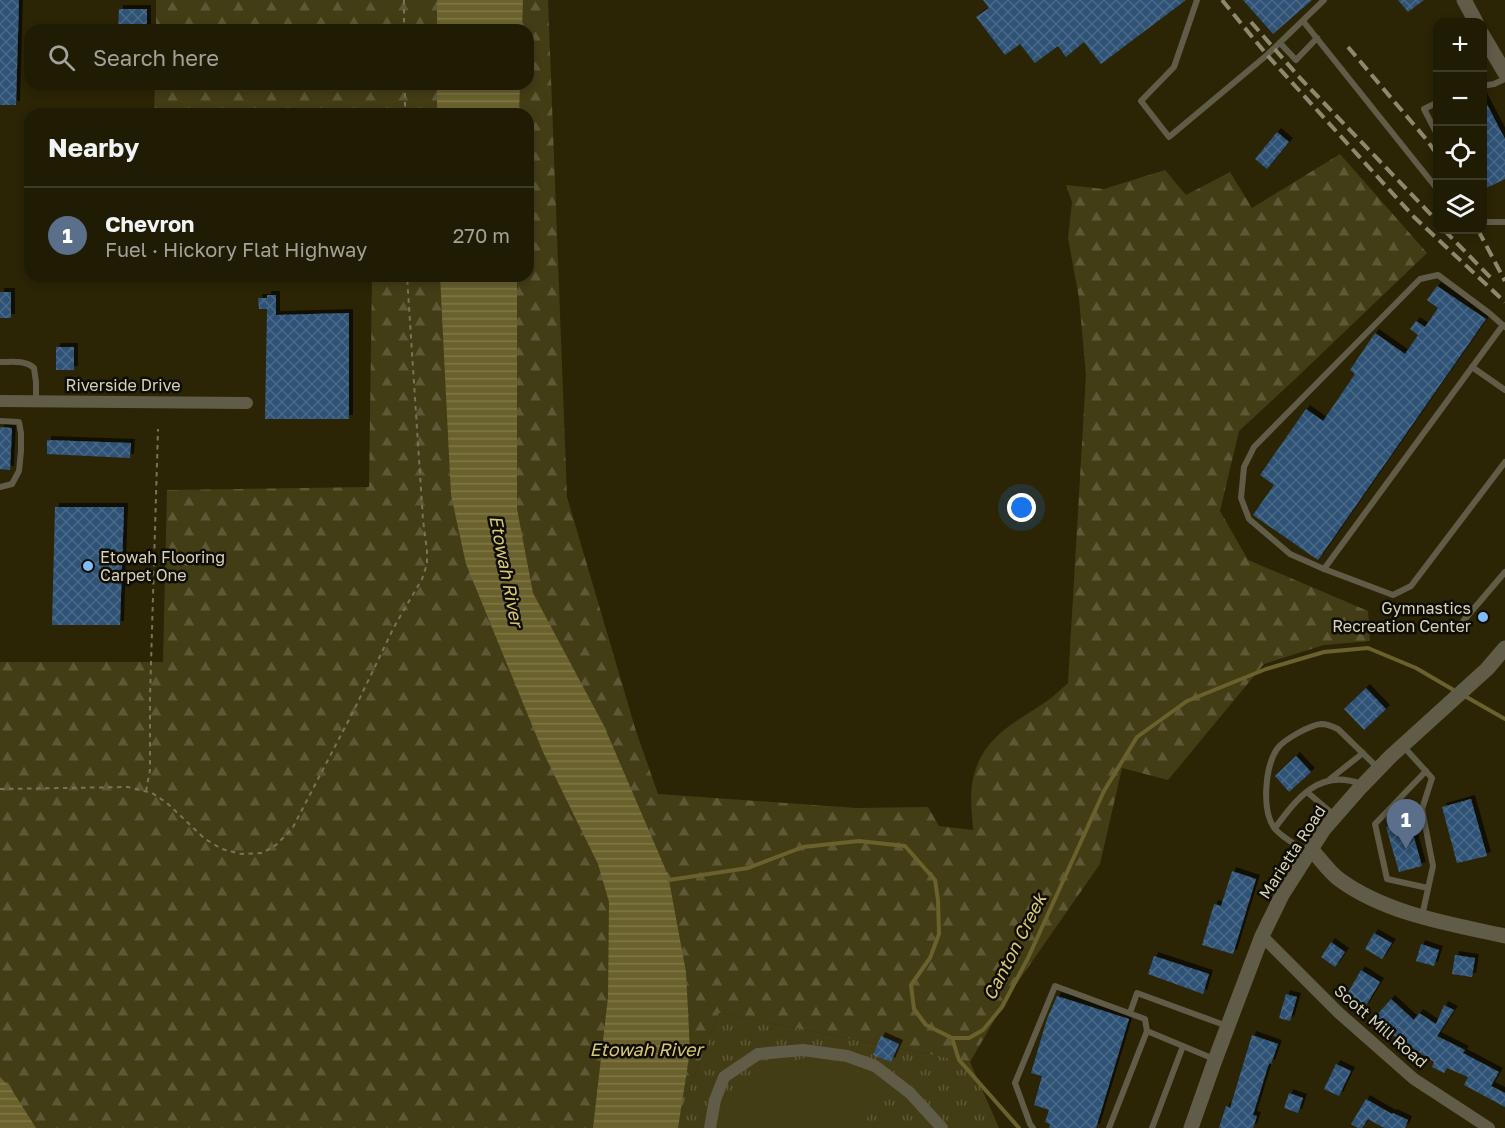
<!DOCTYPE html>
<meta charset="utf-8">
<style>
:root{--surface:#201c04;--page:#28250e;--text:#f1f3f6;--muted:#a2a19a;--line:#3d3a26;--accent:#b45309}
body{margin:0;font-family:"Golos Text",sans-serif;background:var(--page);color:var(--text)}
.controls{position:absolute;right:18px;top:18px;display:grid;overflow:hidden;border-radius:12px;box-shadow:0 3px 9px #0003}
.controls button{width:54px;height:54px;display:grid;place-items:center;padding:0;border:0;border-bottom:2px solid var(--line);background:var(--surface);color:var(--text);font:30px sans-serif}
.you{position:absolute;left:1022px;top:508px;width:21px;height:21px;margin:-15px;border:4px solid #fff;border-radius:50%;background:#1a73e8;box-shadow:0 0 0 9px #1a73e833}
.badge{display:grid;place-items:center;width:39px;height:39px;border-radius:50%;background:var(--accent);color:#fff;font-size:20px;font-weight:700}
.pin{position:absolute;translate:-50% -50px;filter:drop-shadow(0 2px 3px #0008)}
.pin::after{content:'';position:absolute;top:32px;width:21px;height:18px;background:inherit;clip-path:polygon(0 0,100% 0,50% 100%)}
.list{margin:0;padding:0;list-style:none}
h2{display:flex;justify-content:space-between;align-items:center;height:78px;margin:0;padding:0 24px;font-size:26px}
h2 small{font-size:20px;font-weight:400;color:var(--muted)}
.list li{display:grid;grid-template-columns:39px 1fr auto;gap:18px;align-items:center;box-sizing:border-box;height:96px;padding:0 24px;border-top:2px solid var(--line)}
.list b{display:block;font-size:22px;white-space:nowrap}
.list p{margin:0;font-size:20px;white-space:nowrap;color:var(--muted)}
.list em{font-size:20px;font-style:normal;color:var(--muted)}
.icon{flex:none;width:33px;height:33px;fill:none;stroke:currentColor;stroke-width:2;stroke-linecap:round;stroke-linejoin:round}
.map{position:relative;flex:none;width:1505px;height:1128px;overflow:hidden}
.search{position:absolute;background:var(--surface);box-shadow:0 3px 9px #0003;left:24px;top:24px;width:510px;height:66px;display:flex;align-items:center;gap:15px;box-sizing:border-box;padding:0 21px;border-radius:18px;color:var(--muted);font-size:22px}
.panel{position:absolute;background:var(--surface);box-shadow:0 3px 9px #0003;left:24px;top:108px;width:510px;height:174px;border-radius:18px}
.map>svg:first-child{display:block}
.grass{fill:url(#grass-tufts)}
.forest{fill:url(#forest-firs)}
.pitch{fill:#433d16}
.water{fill:url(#water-rules)}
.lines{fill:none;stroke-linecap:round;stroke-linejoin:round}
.stream{stroke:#6a612d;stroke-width:4}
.building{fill:url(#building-cross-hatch);filter:url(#shadow)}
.path{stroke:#78735a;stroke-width:2;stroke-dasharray:4.5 4.5;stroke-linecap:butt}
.service{stroke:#605c47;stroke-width:6}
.minor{stroke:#605c47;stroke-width:12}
.tertiary{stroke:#605c47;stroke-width:15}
.rail{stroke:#8d8971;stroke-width:4;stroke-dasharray:12 6;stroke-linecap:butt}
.poi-dot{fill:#81bcfa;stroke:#100e03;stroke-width:2}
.labels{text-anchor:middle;stroke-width:5;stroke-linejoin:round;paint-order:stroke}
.street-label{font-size:16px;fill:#d5d2c0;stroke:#100e03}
.poi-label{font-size:16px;fill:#d5d2c0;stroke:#100e03;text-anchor:start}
.water-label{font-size:18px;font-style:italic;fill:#d6c877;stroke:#100e03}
</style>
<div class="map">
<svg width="1505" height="1128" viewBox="0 0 1505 1128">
<defs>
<pattern id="grass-tufts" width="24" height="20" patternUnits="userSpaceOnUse" patternTransform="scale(1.5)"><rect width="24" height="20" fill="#433d16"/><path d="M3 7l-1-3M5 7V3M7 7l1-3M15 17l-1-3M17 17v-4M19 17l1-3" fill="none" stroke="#5d5836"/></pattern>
<pattern id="forest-firs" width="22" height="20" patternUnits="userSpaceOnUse" patternTransform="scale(1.5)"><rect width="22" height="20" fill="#433d16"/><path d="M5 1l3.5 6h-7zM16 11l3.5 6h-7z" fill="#5d5836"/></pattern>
<pattern id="water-rules" width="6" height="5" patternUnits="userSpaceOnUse" patternTransform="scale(1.5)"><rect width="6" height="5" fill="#6a612d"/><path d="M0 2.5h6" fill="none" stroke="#7e774a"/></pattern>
<pattern id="building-cross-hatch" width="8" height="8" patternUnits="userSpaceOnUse" patternTransform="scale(1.5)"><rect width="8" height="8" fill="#2f5276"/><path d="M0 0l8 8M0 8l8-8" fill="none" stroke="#4c6a88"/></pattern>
<filter id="shadow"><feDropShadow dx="4" dy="-4" stdDeviation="0" flood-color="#0009"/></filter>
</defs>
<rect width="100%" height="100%" fill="#2b2506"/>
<!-- grass -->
<path class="grass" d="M719,1013L970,1062L999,1128H674Z"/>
<!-- forest -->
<path class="forest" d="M156,0H548L567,497L636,731L658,794L856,808L928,807L939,826L973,830C972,812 969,792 974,775C984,735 1017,722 1047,701C1054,696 1061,689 1068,683L1086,375L1079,298L1068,238L1072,202L1066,185L1104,189L1165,170L1186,195L1230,172L1252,208L1340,154L1427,253L1292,382L1239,431L1220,511L1248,560L1368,611L1370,641L1324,645L1264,664L1168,780L1122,768L1100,864L1010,993L970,1062L719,1013L674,1128H0V662H163L167,490L369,487L372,276H528V114H154L155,84H528V30H156Z"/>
<!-- pitch -->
<path class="pitch" d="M804,1058L846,1064L885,1090L860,1128H715L730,1097L757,1072Z"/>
<!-- water -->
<g class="water">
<path d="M437,0H523L522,30H437Z"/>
<path d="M437,84H520L519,114H437Z"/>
<path d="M440,276H517V509L533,593L604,726L668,875L686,972L690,1051L678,1128H593L608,997L609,902L598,864L543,752L466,564L451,495Z"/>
<path d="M0,1077L10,1087L36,1128H0Z"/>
</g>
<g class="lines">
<!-- stream -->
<g class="stream">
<path d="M1463,695L1505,719"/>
<path d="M666,877L669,880L748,868L803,847L859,841L905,846L935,880L938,900L939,934L930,958L911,985L914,1009L926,1025L952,1038H969L983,1030L1002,1007L1028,958L1104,791L1137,737L1187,701L1266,669L1324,652L1368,648L1416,668L1457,692"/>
<path d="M952,1038L959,1060L1019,1128"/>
</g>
</g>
<!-- building -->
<g class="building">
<path d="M0,0H19L16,105H0Z"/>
<path d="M983,0H1186L1101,64L1084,42L1066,57L1058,46L1035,63L1020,44L1005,55L976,17L989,8Z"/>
<path d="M1243,0H1312L1273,34Z"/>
<path d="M1398,0H1424L1408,12Z"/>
<path d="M119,9H147V30H118Z"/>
<path d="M1482,95L1505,139V179L1482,190Z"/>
<path d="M1277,132L1289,142L1267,169L1255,159Z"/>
<path d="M1437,286L1486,319L1318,560L1253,515L1274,485L1260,475L1306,409L1323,421L1355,374L1350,370L1375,333L1405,354L1418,335L1410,329L1416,321L1425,327L1438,308L1427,300Z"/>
<rect x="0" y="292" width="11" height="26"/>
<path d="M267,295H276V315L349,313V419H265L267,309H259L258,298H267Z"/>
<rect x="56" y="347" width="18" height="23"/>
<path d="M0,427L12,428L10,470L0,469Z"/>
<path d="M47,440L131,443L130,458L47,454Z"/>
<path d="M55,507H124L120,625H52Z"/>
<path d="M1366,688L1386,709L1364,730L1344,709Z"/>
<path d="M1296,756L1311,772L1289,792L1275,776Z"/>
<path d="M1471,799L1487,856L1457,863L1442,807Z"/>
<path d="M1409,820L1422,866L1399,872L1386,827Z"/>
<path d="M1232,871L1256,879L1233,954L1202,945L1214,904L1221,906Z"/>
<path d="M1374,933L1392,943L1382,959L1365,949Z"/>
<path d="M1331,942L1345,952L1335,967L1321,957Z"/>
<path d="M1421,944L1439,950L1434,966L1416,961Z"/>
<path d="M1455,955L1475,958L1472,977L1452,974Z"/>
<path d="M1154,956L1209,974L1203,994L1148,974Z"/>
<path d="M1361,970L1380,982L1365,1007L1346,996Z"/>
<path d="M1286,994L1297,997L1290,1021L1279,1018Z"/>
<path d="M1057,996L1129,1019L1096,1128H1049L1050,1124L1045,1122L1049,1110L1034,1105L1042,1076L1031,1073L1047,1019Z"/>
<path d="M1391,999L1414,1020L1419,1013L1436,1024L1444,1005L1454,1010L1437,1036L1465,1050L1463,1053L1499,1072L1491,1086L1505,1093V1107L1464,1085L1468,1077L1447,1068L1444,1073L1432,1067L1434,1062L1388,1032V1033L1378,1025L1381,1022L1375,1017Z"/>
<path d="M1252,1035L1278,1044L1271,1064L1269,1063L1253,1115L1257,1116L1253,1128H1219L1226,1106L1230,1108Z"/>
<path d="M881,1036L899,1044L891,1062L873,1055Z"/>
<path d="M1336,1064L1351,1071L1339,1096L1324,1089Z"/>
<path d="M1289,1093L1303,1098L1298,1113L1284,1108Z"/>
<path d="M1366,1099L1392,1114L1393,1113L1408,1120L1405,1128H1384L1368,1119L1362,1128H1358L1351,1124Z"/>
</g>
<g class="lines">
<!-- path -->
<g class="path">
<path d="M404,0V30"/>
<path d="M405,84V114"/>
<path d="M0,789L128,787L152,793L167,803L205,839L222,849L241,854L262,853L276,845L292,829L355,708L394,627L422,579L427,564V551L423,520L407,276"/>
<path d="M146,791L150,770V697L158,429"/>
</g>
<!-- service -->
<g class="service">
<path d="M1197,0L1174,67L1141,101L1169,137L1267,55L1324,0"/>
<path d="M1303,21L1438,190"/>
<path d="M1280,43L1296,60L1317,38"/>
<path d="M1482,86L1494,84L1505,79"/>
<path d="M1438,102L1424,109L1438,136"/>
<path d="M1482,222H1505"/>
<path d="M1505,327L1489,313L1438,275L1420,279L1254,447L1244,467L1241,498L1249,519L1290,554L1324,569L1393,595L1411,586L1505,462"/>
<path d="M0,362C12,362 25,360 34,368L36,382V401"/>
<path d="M1472,367L1505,390"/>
<path d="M0,421L19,422L21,433V451L19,471L12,484L0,487"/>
<path d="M1324,569L1503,325"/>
<path d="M1459,626L1505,572"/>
<path d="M1404,747L1432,778L1422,809L1433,866L1422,916"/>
<path d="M1426,771L1375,824L1387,879L1428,888"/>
<path d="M1330,779L1363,753"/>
<path d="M1307,792L1334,815"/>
<path d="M1275,828C1297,798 1320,768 1361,784"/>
<path d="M1309,853C1298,846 1284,839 1275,829C1261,811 1265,767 1277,749C1283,740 1310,725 1321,724C1327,724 1332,726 1338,729L1378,768"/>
<path d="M1130,1013L1137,993L1227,1026"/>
<path d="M1033,1128L1030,1124L1015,1083L1055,986L1145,1019L1147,1031"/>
<path d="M1109,1128L1147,1031L1214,1059"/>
<path d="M1152,1128L1183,1046"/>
</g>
<!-- minor -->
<g class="minor">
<path d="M0,401L247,403"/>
<path d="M1262,936L1339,1013L1414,1079L1489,1128"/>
<path d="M710,1128L715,1100L724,1077L758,1054L803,1050L847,1056L875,1066L910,1093L942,1128"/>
</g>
<!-- tertiary -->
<g class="tertiary">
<path d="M1464,0L1476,22"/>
<path d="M1482,34L1505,73"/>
<path d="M1312,850C1321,860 1330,873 1340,880C1387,914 1450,924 1505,936"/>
<path d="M1191,1128L1215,1060L1262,936L1282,895L1324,829L1359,789L1391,756L1487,669L1505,648"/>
</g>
<!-- rail -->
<g class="rail">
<path d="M1222,0L1267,55L1414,217L1505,302"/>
<path d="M1251,22L1300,78L1438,222"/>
<path d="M1348,47L1426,139L1438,156"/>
<path d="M1444,230L1491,278"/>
<path d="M1478,230L1505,281"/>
</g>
</g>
<!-- markers -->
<g class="poi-dot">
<circle cx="88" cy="566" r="6"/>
<circle cx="1483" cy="617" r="6"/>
</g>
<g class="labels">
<!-- street labels -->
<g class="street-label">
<text x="123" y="391">Riverside Drive</text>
<text transform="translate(1292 852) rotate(-57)" y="6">Marietta Road</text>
<text transform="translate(1381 1026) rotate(41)" y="6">Scott Mill Road</text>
</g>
<!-- poi labels -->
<g class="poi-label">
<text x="100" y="563">Etowah Flooring<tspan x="100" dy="18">Carpet One</tspan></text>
<text x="1471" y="614" text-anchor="end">Gymnastics<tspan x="1471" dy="18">Recreation Center</tspan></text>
</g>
<!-- water labels -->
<g class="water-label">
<text transform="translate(506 571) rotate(79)" y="6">Etowah River</text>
<text transform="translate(1015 947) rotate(-63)" y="6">Canton Creek</text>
<text x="646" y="1056">Etowah River</text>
</g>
</g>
</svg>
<div class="controls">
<button>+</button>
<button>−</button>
<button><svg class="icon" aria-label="locate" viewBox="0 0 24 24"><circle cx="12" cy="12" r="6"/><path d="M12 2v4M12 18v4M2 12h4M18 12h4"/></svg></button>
<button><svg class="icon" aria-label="layers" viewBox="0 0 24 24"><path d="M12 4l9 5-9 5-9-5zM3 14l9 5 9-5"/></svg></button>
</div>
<div class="you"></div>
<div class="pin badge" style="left:1406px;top:849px;background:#5c6f8a">1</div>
<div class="search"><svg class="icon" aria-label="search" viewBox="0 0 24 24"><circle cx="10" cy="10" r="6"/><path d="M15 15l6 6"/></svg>Search here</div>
<section class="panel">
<h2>Nearby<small></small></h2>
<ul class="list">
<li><span class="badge" style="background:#5c6f8a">1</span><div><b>Chevron</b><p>Fuel · Hickory Flat Highway</p></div><em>270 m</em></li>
</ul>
</section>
</div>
